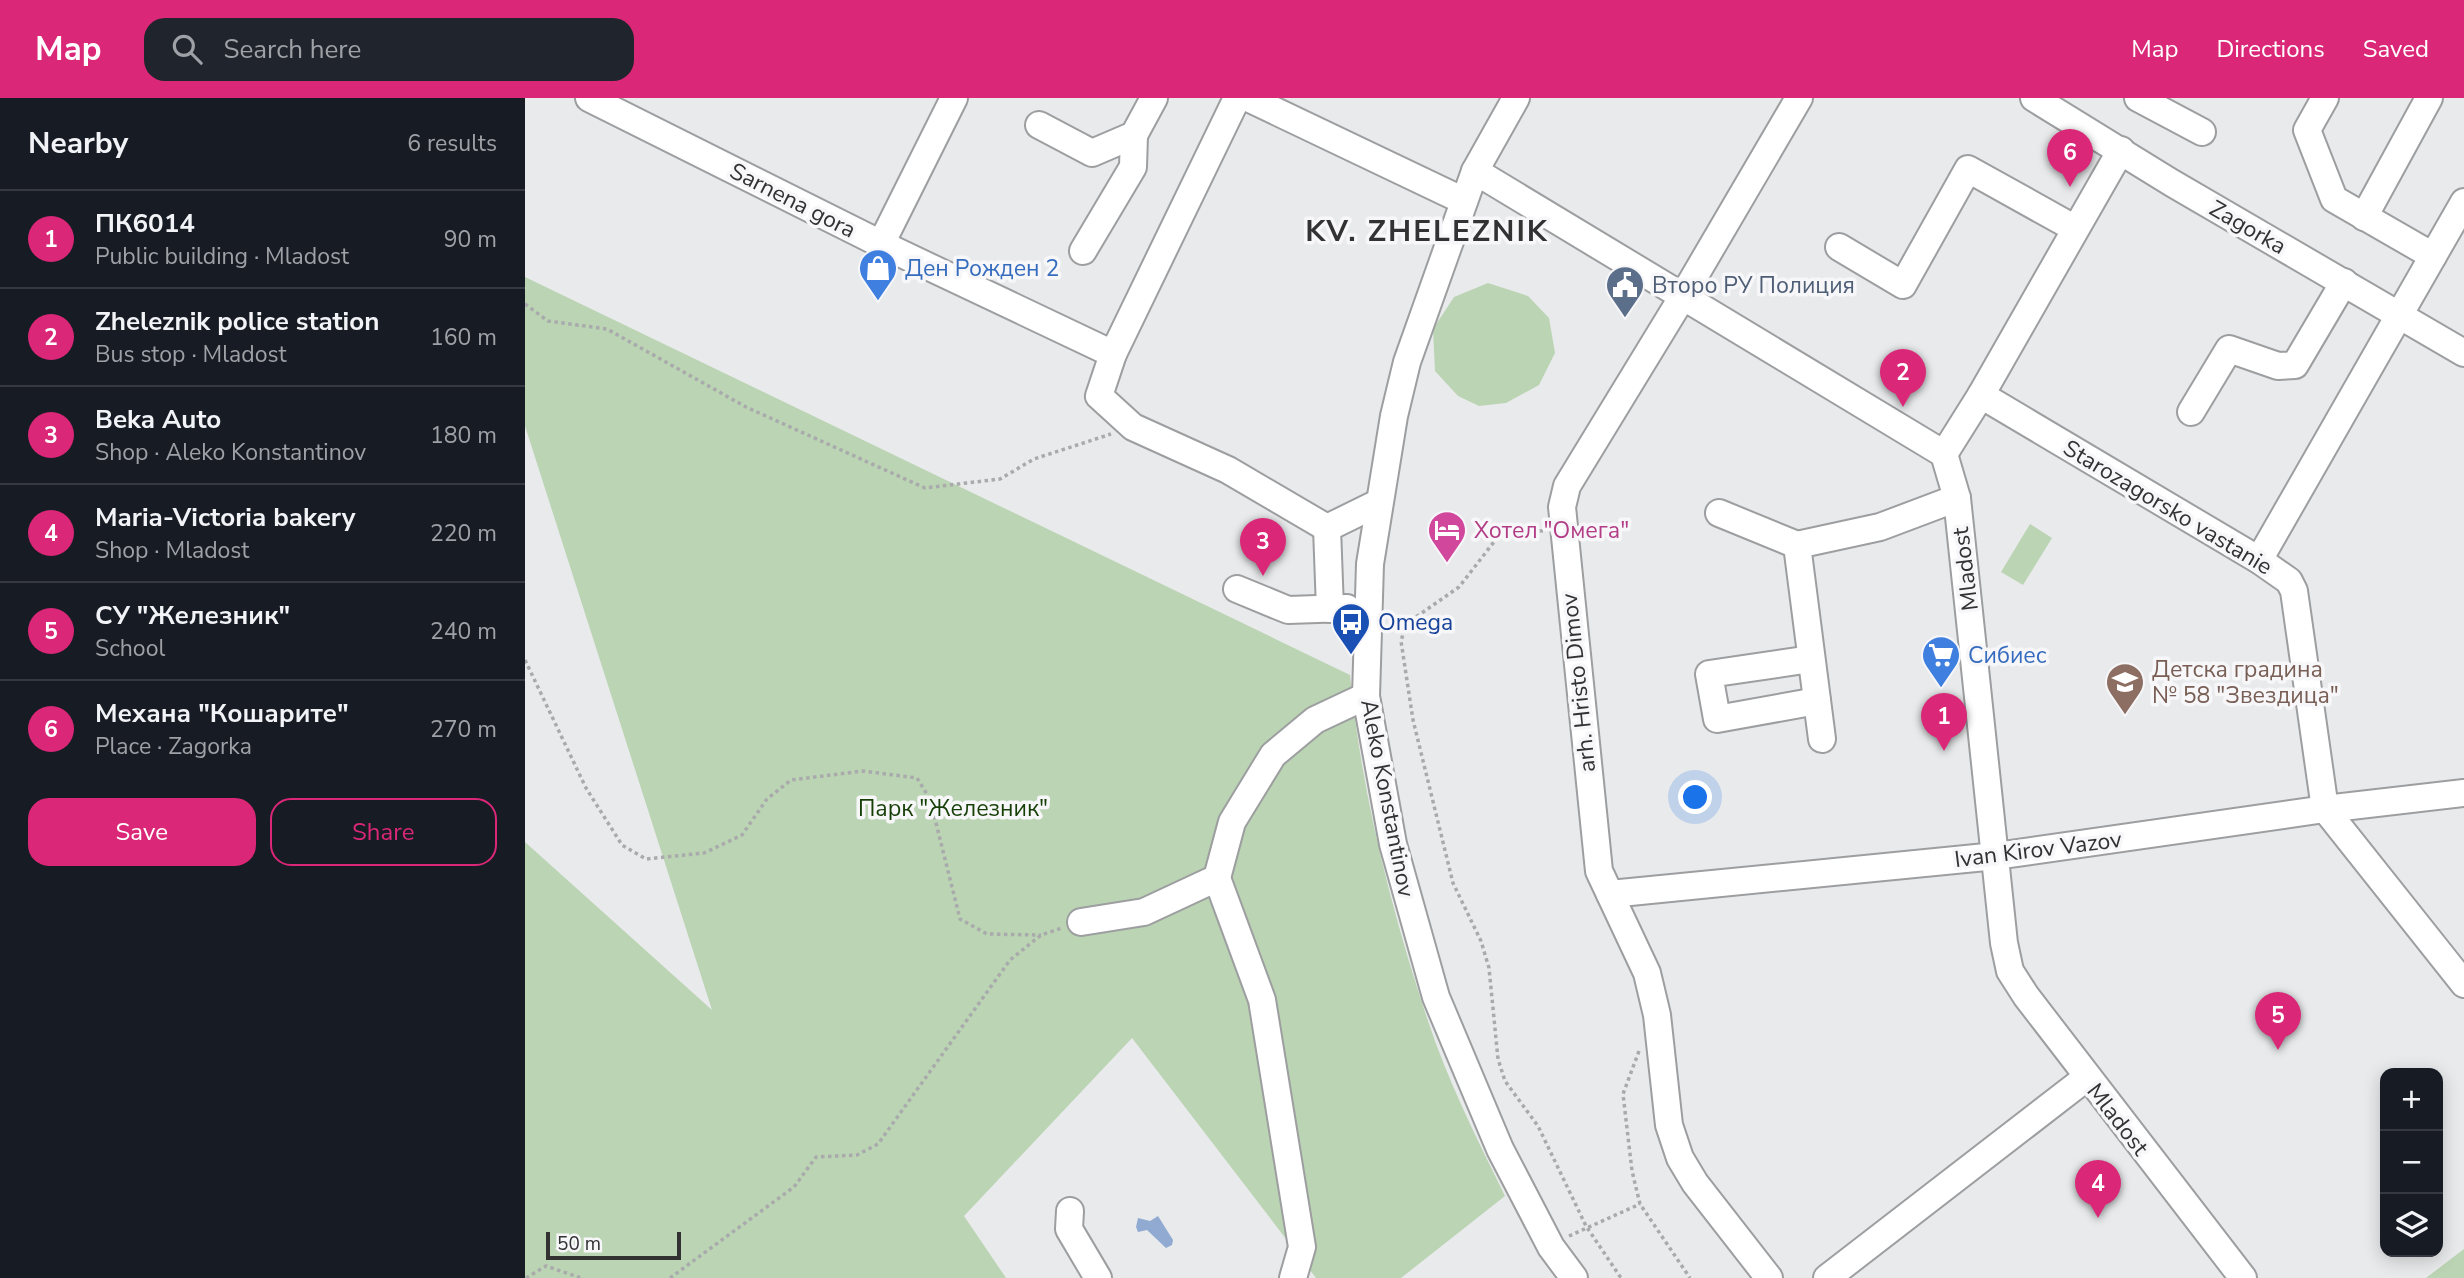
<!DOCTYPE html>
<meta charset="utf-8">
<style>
:root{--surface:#171b24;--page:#20242c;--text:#f1f3f6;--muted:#9ea1a6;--line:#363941;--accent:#db2777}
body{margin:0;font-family:"Nunito Sans",sans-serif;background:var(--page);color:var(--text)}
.controls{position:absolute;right:21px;bottom:21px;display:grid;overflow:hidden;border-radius:14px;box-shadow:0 4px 18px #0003}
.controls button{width:63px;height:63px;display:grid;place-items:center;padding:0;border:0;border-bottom:2px solid var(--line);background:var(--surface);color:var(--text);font:35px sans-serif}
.scale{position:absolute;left:21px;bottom:18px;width:135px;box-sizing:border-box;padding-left:7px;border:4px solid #323233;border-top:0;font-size:19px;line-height:24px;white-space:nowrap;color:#323233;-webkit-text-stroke:5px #f7f7fa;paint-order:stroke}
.you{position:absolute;left:1171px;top:700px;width:24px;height:24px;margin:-18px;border:5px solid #fff;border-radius:50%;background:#1a73e8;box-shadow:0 0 0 10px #1a73e833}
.badge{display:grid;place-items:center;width:46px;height:46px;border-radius:50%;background:var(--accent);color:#fff;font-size:23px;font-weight:700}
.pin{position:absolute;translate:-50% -58px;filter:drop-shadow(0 2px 4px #0008)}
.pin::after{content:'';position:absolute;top:37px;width:24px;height:21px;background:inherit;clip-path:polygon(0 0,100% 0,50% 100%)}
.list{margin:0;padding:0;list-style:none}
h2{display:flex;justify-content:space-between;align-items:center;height:91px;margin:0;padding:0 28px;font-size:30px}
h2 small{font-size:23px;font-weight:400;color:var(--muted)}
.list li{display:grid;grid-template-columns:46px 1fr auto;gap:21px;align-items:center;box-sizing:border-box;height:98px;padding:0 28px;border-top:2px solid var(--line)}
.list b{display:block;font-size:26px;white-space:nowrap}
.list p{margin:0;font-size:23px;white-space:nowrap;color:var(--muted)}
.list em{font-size:23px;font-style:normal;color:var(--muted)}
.actions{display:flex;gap:14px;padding:21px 28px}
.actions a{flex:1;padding:16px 0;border:2px solid var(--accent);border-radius:21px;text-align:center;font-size:24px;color:var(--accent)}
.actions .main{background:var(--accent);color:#fff}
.icon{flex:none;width:38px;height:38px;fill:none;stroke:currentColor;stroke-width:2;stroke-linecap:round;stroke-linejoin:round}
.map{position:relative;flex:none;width:1939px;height:1180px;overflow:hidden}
header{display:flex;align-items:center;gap:42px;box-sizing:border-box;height:98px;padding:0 35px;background:var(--accent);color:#fff}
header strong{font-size:33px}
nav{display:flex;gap:38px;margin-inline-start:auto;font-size:24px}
.search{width:490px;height:63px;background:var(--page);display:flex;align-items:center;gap:18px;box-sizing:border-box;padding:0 24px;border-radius:21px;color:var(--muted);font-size:26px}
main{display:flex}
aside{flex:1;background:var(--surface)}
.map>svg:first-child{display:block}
.green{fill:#bbd4b3}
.water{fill:#90aad2}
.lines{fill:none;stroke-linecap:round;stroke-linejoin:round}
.minor-casing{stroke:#9d9ea0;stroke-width:30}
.path{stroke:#a9aaac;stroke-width:3.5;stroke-dasharray:3.5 3.5;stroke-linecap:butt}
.minor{stroke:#fff;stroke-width:26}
.labels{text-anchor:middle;stroke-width:7;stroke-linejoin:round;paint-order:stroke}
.street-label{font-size:23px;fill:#323233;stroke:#f7f7fa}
.shop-label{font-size:23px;fill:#366cbe;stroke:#f7f7fa;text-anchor:start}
.service-label{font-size:23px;fill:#4e5e75;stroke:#f7f7fa;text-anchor:start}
.hotel-label{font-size:23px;fill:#b23c85;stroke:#f7f7fa;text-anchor:start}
.transit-label{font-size:23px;fill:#164399;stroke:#f7f7fa;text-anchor:start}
.education-label{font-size:23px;fill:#785e54;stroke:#f7f7fa;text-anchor:start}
.park-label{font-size:23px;fill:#163f06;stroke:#f7f7fa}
.district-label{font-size:30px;font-weight:bold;letter-spacing:2px;fill:#323233;stroke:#f7f7fa}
</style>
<header>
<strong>Map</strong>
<div class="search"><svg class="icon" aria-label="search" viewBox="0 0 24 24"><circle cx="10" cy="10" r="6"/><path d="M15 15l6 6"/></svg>Search here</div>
<nav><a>Map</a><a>Directions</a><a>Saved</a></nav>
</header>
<main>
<aside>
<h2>Nearby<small>6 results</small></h2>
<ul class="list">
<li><span class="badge">1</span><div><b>ПК6014</b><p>Public building · Mladost</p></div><em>90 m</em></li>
<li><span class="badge">2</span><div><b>Zheleznik police station</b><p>Bus stop · Mladost</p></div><em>160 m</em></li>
<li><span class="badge">3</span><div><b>Beka Auto</b><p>Shop · Aleko Konstantinov</p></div><em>180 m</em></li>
<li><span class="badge">4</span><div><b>Maria-Victoria bakery</b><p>Shop · Mladost</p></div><em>220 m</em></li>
<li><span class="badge">5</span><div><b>СУ &quot;Железник&quot;</b><p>School</p></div><em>240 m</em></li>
<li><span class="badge">6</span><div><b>Механа &quot;Кошарите&quot;</b><p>Place · Zagorka</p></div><em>270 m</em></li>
</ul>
<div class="actions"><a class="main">Save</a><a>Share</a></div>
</aside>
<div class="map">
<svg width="1939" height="1180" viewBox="0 0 1939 1180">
<rect width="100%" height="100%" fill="#e9eaec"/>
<!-- green -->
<g class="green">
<path d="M0,179L825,577C836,693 866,812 903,923C923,983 952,1041 980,1098L876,1180H791L607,940L439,1118L481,1180H0V744L187,912L0,328Z"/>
<path d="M963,185L1003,198L1024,220L1030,255L1014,287L981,305L954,308L933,298L910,273L908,231L929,199Z"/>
<path d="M1505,426L1527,440L1498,487L1476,474Z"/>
<path d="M1939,1151V1180H1901Z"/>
</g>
<!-- water -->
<path class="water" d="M633,1118L648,1142L647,1147L641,1150L622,1132L613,1134L611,1129L613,1120L625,1123Z"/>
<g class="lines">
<defs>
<g id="minor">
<path d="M64,0L356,146L588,256"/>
<path d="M712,0L588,256L574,298L608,329L703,372L802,430"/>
<path d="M723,0L939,103"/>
<path d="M991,0L950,73L882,264L869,318L845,466L841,598L868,746L911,899L975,1051L1026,1149L1049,1180"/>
<path d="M1509,0L1647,85L1939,255"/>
<path d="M1613,0L1677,34"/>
<path d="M1800,0L1782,32L1809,101L1908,158"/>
<path d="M514,27L567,55L609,37L629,0"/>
<path d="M950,73L1419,356L1432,400L1479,845L1485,873L1501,898L1718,1180"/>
<path d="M1839,119L1904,0"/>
<path d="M356,146L429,0"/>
<path d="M1314,149L1378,187L1443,71L1549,130"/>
<path d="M558,153L608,69L609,37"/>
<path d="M1456,297L1734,462L1764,483L1769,493L1800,711L1939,886"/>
<path d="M1666,314L1704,251L1753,268L1770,267L1819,184"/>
<path d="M1419,356L1456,297L1596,52"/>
<path d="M1194,415L1272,447"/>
<path d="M1734,462L1939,104"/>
<path d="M712,491L763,512L822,510"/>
<path d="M805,511L802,430L853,405"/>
<path d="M1286,561L1184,576L1192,621L1292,603"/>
<path d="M1297,641L1272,447L1355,429L1432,400"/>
<path d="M692,780L737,902L777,1149L768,1180"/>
<path d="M1085,796L1471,758L1800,711L1939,695"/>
<path d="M556,824L619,814L692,780L707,724L748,657L790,622L841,598"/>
<path d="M545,1113L544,1131L573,1180"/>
<path d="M1244,1180L1170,1085L1155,1060L1144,1027L1132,917L1122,875L1074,773L1037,409L1042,388L1158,198L1274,0"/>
<path d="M1302,1180L1561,980"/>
</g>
</defs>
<!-- minor casing -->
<use href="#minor" class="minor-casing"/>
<!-- path -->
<g class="path">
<path d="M0,206L23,223L82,231L221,309L400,390L475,381L509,361L586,336"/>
<path d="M1018,433L979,431L934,489L881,526L876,543L888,622L928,785L956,843L964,870L973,961L980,983L1013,1028L1061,1128L1096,1180"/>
<path d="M0,562L61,690L97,747L121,761L179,755L217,737L242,701L266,682L338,673L392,680L405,701L435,821L462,836L516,837"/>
<path d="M1114,953L1098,996L1107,1073L1115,1106L1165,1180"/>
<path d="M1044,1138L1115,1106"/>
<path d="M1,1180L21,1168L56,1180"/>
<path d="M145,1180L269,1089L291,1059L332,1057L353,1046L485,862L516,837L537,830"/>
</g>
<!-- minor -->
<use href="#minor" class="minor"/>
</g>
<!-- icons -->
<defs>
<symbol id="shop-pin" viewBox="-11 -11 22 30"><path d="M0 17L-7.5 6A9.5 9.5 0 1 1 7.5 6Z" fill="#3f7fe0" stroke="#f7f7fa"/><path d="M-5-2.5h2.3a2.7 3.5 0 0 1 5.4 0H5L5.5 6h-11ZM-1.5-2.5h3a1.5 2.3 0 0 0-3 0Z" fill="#fff"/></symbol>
<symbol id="civic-pin" viewBox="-11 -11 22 30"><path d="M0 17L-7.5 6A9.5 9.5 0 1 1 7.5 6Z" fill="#5c6f8a" stroke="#f7f7fa"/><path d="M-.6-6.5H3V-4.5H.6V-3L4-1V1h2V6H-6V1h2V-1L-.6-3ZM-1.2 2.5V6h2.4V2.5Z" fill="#fff"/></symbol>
<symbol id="hotel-pin" viewBox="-11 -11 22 30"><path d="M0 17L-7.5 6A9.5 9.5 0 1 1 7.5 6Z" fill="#d1479c" stroke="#f7f7fa"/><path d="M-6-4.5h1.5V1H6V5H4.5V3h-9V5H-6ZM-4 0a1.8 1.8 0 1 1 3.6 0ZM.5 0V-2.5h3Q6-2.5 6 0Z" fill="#fff"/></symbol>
<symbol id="bus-pin" viewBox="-11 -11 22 30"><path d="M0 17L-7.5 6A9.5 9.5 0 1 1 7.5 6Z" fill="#1a4fb4" stroke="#f7f7fa"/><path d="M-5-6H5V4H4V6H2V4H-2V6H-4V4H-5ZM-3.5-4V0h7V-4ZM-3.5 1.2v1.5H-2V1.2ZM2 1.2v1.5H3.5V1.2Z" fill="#fff"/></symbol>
<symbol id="supermarket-pin" viewBox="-11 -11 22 30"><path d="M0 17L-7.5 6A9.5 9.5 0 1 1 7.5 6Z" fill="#3f7fe0" stroke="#f7f7fa"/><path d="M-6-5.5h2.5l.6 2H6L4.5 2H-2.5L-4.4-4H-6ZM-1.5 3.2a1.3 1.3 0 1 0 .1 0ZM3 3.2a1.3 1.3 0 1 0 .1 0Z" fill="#fff"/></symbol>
<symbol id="school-pin" viewBox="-11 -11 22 30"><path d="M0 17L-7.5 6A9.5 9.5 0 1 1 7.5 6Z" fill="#8d6e63" stroke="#f7f7fa"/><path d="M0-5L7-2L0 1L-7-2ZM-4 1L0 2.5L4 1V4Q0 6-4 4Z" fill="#fff"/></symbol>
</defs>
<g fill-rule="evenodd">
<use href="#shop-pin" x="331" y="148" width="44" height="60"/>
<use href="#civic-pin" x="1078" y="165" width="44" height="60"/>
<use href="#hotel-pin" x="900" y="410" width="44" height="60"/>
<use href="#bus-pin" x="804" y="502" width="44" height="60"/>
<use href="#supermarket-pin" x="1394" y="535" width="44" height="60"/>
<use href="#school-pin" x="1578" y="562" width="44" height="60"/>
</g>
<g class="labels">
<!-- street labels -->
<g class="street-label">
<text transform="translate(268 102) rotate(27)" y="8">Sarnena gora</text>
<text transform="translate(1723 129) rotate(30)" y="8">Zagorka</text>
<text transform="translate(1643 409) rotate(31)" y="8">Starozagorsko vastanie</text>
<text transform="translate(1440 471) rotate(-97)" y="8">Mladost</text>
<text transform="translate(1053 585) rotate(-96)" y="8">arh. Hristo Dimov</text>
<text transform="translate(863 700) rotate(79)" y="8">Aleko Konstantinov</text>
<text transform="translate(1513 751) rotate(-7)" y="8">Ivan Kirov Vazov</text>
<text transform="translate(1593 1021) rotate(52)" y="8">Mladost</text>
</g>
<!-- shop labels -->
<g class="shop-label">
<text x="380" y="178">Ден Рожден 2</text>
<text x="1443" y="565">Сибиес</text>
</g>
<!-- service labels -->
<g class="service-label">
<text x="1127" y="195">Второ РУ Полиция</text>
</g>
<!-- hotel labels -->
<g class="hotel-label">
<text x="949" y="440">Хотел "Омега"</text>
</g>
<!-- transit labels -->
<g class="transit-label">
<text x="853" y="532">Omega</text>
</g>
<!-- education labels -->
<g class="education-label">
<text x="1627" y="579">Детска градина<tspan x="1627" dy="26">№ 58 "Звездица"</tspan></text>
</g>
<!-- park labels -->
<g class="park-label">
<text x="428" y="718">Парк "Железник"</text>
</g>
<!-- district labels -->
<g class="district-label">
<text x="902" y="143">KV. ZHELEZNIK</text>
</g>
</g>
</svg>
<div class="controls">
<button>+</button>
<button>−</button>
<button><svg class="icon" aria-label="layers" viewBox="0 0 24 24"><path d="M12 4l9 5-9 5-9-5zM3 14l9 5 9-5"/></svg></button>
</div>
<div class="scale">50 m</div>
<div class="you"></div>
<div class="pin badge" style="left:1419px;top:653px">1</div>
<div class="pin badge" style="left:1378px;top:309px">2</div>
<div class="pin badge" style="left:738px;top:478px">3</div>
<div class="pin badge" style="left:1573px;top:1120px">4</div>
<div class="pin badge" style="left:1753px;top:952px">5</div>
<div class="pin badge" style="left:1545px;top:89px">6</div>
</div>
</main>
